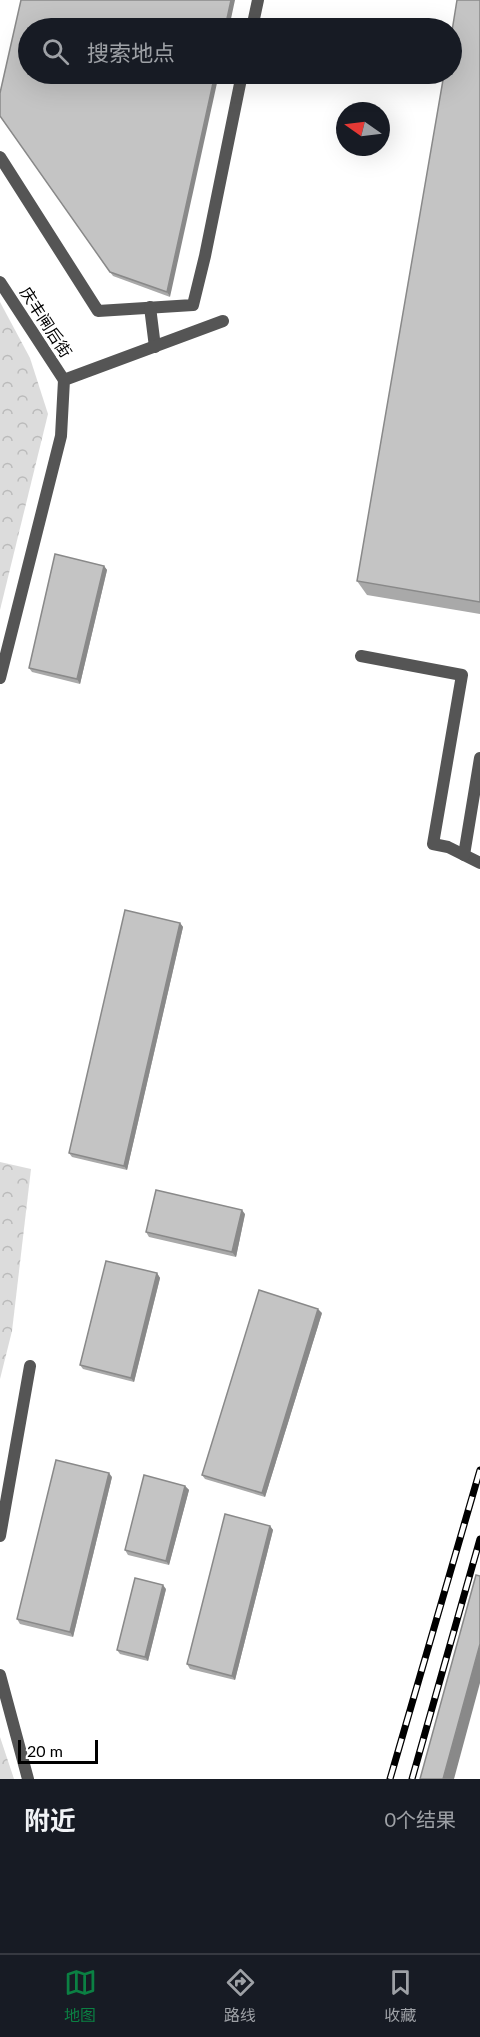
<!DOCTYPE html>
<html lang="zh">
<meta charset="utf-8">
<style>
:root{--surface:#171b24;--page:#20242c;--text:#f1f3f6;--muted:#9ea1a6;--line:#363941;--accent:#0b8043}
body{margin:0;font-family:Lato,"Noto Sans SC",sans-serif;background:var(--page);color:var(--text)}
.compass{position:absolute;left:336px;top:102px;width:54px;height:54px;border-radius:50%;background:var(--surface);box-shadow:0 6px 24px #0002;rotate:284deg}
.scale{position:absolute;left:18px;bottom:15px;width:80px;box-sizing:border-box;padding-left:6px;border:3px solid #000;border-top:0;font-size:16px;line-height:21px;white-space:nowrap;color:#000;-webkit-text-stroke:4px #fff;paint-order:stroke}
.list{margin:0;padding:0;list-style:none}
h2{display:flex;justify-content:space-between;align-items:center;height:78px;margin:0;padding:0 24px;font-size:26px}
h2 small{font-size:20px;font-weight:400;color:var(--muted)}
.icon{flex:none;width:33px;height:33px;fill:none;stroke:currentColor;stroke-width:2;stroke-linecap:round;stroke-linejoin:round}
.map{position:relative;flex:none;width:480px;height:1779px;overflow:hidden}
.search{position:absolute;background:var(--surface);box-shadow:0 6px 24px #0002;left:18px;right:18px;top:18px;height:66px;display:flex;align-items:center;gap:15px;box-sizing:border-box;padding:0 21px;border-radius:33px;color:var(--muted);font-size:22px}
.sheet{height:174px;background:var(--surface)}
nav{display:flex;justify-content:space-around;align-items:center;box-sizing:border-box;height:84px;border-top:2px solid var(--line);background:var(--surface);font-size:16px;color:var(--muted)}
nav a{display:grid;justify-items:center;gap:3px}
nav .on{color:var(--accent)}
.map>svg:first-child{display:block}
.park{fill:url(#park-crowns)}
.lines{fill:none;stroke-linecap:round;stroke-linejoin:round}
.lane{stroke:#555;stroke-width:12}
.street{stroke:#555;stroke-width:12}
.rail-casing{stroke:#000;stroke-width:7}
.rail{stroke:#fff;stroke-width:4.5;stroke-dasharray:14;stroke-linecap:butt}
.wall{fill:#a9a9a9}
.shaded-wall{fill:#898989}
.building{fill:#c4c4c4;stroke:#898989;stroke-width:1.5}
.labels{text-anchor:middle;stroke-width:6;stroke-linejoin:round;paint-order:stroke}
.street-label{font-size:16px;fill:#000;stroke:#fff}
</style>
<div class="map">
<svg width="480" height="1779" viewBox="0 0 480 1779">
<defs>
<pattern id="park-crowns" width="20" height="18" patternUnits="userSpaceOnUse" patternTransform="scale(1.5)"><rect width="20" height="18" fill="#dcdcdc"/><path d="M2 6a3 3 0 1 1 6 0M12 15a3 3 0 1 1 6 0" fill="none" stroke="#bbb"/></pattern>
</defs>
<rect width="100%" height="100%" fill="#fff"/>
<!-- park -->
<g class="park">
<path d="M0,302L30,358L48,414L0,610Z"/>
<path d="M0,1162L31,1169L12,1331L0,1379Z"/>
<path d="M0,1737L14,1779H0Z"/>
</g>
<g class="lines">
<!-- lane -->
<g class="lane">
<path d="M361,656L462,675L433,844L448,847L480,863"/>
<path d="M464,855L480,758"/>
</g>
<!-- street -->
<g class="street">
<path d="M252,28L258,0"/>
<path d="M0,157L98,311L193,305L205,256L242,74"/>
<path d="M0,282L64,380"/>
<path d="M150,307L155,347"/>
<path d="M0,678L61,436L64,380L223,321"/>
<path d="M0,1536L30,1366"/>
<path d="M0,1675L28,1779"/>
</g>
<defs>
<g id="rail">
<path d="M390,1779L480,1470"/>
<path d="M412,1779L480,1539"/>
</g>
</defs>
<!-- rail casing -->
<use href="#rail" class="rail-casing"/>
<!-- rail -->
<use href="#rail" class="rail"/>
</g>
<!-- wall -->
<g class="wall">
<path d="M21,0L170,297L113,276L0,116Z"/>
<path d="M480,0V614L367,595L357,581Z"/>
<path d="M104,566L107,570L80,684L32,672L29,668Z"/>
<path d="M180,923L183,927L127,1170L72,1157L69,1153Z"/>
<path d="M245,1214L236,1257L149,1237L146,1232Z"/>
<path d="M157,1273L160,1278L134,1382L83,1369L80,1365Z"/>
<path d="M322,1313L265,1497L205,1479L202,1475Z"/>
<path d="M112,1477L73,1637L20,1624L17,1619Z"/>
<path d="M185,1486L189,1490L169,1565L128,1555L125,1550Z"/>
<path d="M270,1526L273,1530L235,1680L190,1669L187,1664Z"/>
<path d="M166,1589L148,1661L120,1654L117,1650Z"/>
</g>
<!-- shaded-wall -->
<g class="shaded-wall">
<path d="M231,0H235L229,28H225Z"/>
<path d="M215,74H219L170,297L167,292Z"/>
<path d="M104,566L107,570L80,684L77,679Z"/>
<path d="M180,923L183,927L127,1170L124,1166Z"/>
<path d="M242,1210L245,1214L236,1257L232,1252Z"/>
<path d="M157,1273L160,1278L134,1382L131,1378Z"/>
<path d="M318,1309L322,1313L265,1497L262,1493Z"/>
<path d="M109,1473L112,1477L73,1637L70,1632Z"/>
<path d="M185,1486L189,1490L169,1565L166,1561Z"/>
<path d="M270,1526L273,1530L235,1680L232,1676Z"/>
<path d="M163,1585L166,1589L148,1661L145,1657Z"/>
<path d="M480,1644V1683L454,1779H443Z"/>
</g>
<!-- building -->
<g class="building">
<path d="M21,0H231L225,28H28V74H215L167,292L110,272L0,116V93Z"/>
<path d="M457,0H480V602L357,581L444,74H452V31Z"/>
<path d="M55,554L104,566L77,679L29,668Z"/>
<path d="M125,910L180,923L124,1166L69,1153Z"/>
<path d="M156,1190L242,1210L232,1252L146,1232Z"/>
<path d="M106,1261L157,1273L131,1378L80,1365Z"/>
<path d="M259,1290L318,1309L262,1493L202,1475Z"/>
<path d="M56,1460L109,1473L70,1632L17,1619Z"/>
<path d="M144,1475L185,1486L166,1561L125,1550Z"/>
<path d="M225,1514L270,1526L232,1676L187,1664Z"/>
<path d="M476,1575L480,1576V1644L443,1779H420Z"/>
<path d="M135,1578L163,1585L145,1657L117,1650Z"/>
</g>
<g class="labels">
<!-- street labels -->
<g class="street-label">
<text transform="translate(46 322) rotate(57)" y="6">庆丰闸后街</text>
</g>
</g>
</svg>
<svg class="compass" viewBox="-18 -18 36 36"><path d="M0-13l5 13h-10z" fill="#e53935"/><path d="M0 13l5-13h-10z" fill="#9ea1a6"/></svg>
<div class="scale">20 m</div>
<div class="search"><svg class="icon" aria-label="search" viewBox="0 0 24 24"><circle cx="10" cy="10" r="6"/><path d="M15 15l6 6"/></svg>搜索地点</div>
</div>
<section class="sheet">
<h2>附近<small>0个结果</small></h2>
<ul class="list">
</ul>
</section>
<nav>
<a class="on"><svg class="icon" aria-label="map" viewBox="0 0 24 24"><path d="M3 6l6-2 6 2 6-2v14l-6 2-6-2-6 2zM9 4v14M15 6v14"/></svg>地图</a>
<a><svg class="icon" aria-label="directions" viewBox="0 0 24 24"><path d="M12 3l9 9-9 9-9-9zM9 14v-3h6M13 9l2 2-2 2"/></svg>路线</a>
<a><svg class="icon" aria-label="saved" viewBox="0 0 24 24"><path d="M7 4h10v16l-5-4-5 4z"/></svg>收藏</a>
</nav>
